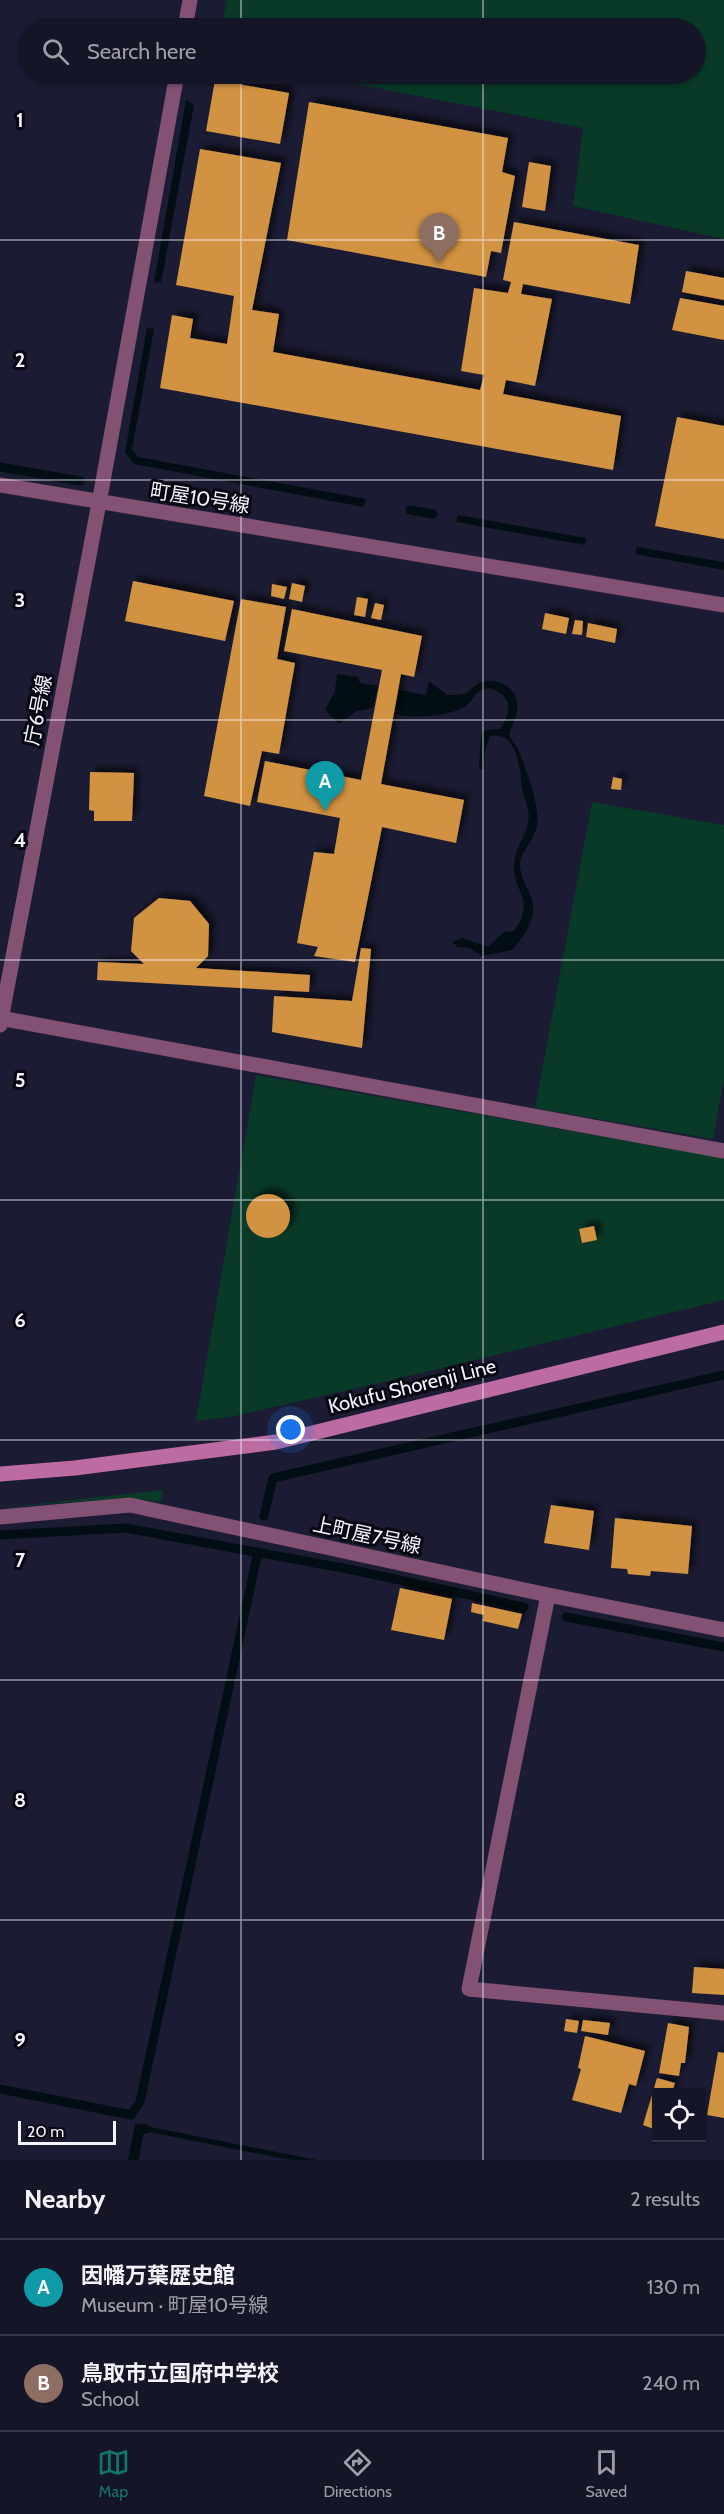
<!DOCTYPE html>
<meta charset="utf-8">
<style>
:root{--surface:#141527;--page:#212233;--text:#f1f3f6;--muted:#9d9fa7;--line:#333444;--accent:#0f766e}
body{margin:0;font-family:Cabin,"Noto Sans JP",sans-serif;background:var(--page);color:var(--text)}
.controls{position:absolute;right:18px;bottom:18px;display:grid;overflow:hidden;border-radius:0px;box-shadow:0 2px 4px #0004}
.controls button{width:54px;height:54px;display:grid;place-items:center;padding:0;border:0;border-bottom:2px solid var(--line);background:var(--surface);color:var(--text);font:30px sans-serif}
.scale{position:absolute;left:18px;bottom:15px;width:98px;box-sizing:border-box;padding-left:6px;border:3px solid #f2f4fe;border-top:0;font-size:16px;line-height:21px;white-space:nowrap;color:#f2f4fe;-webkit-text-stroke:4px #070812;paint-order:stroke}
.you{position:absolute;left:291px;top:1430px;width:21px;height:21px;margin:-15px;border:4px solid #fff;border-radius:50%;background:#1a73e8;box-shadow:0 0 0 9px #1a73e833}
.badge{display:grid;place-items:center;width:39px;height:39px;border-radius:50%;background:var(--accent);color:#fff;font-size:20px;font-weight:700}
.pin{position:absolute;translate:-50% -50px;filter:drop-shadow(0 2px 3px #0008)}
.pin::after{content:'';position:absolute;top:32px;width:21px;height:18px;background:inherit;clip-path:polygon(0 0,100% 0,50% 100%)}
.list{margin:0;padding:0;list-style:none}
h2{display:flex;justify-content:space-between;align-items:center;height:78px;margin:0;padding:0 24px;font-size:26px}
h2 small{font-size:20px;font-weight:400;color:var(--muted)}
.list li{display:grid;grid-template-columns:39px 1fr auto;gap:18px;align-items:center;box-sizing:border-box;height:96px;padding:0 24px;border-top:2px solid var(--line)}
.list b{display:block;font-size:22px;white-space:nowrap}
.list p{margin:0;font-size:20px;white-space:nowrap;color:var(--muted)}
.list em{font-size:20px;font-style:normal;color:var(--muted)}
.icon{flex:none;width:33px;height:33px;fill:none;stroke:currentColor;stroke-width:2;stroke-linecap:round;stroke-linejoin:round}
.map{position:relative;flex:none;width:724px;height:2160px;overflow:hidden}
.search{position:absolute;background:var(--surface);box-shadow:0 2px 4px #0004;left:18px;right:18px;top:18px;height:66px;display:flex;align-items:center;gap:15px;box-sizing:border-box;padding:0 21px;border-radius:33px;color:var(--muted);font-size:22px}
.sheet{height:270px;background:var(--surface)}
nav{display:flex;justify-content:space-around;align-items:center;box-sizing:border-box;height:84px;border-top:2px solid var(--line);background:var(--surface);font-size:16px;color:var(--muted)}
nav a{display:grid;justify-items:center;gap:3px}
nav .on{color:var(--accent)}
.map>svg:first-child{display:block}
.green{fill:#083a27}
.water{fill:#020e13}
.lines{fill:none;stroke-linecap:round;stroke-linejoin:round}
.stream{stroke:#020e13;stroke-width:9}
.building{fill:#d19343;filter:url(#shadow)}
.street{stroke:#835173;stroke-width:15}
.secondary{stroke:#bd6ca3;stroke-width:15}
.grid{fill:none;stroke:#f2f4fe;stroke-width:1.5;stroke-opacity:0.55}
.labels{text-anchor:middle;stroke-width:6;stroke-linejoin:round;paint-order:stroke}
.street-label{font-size:20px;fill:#f2f4fe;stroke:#070812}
.grid-label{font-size:20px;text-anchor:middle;font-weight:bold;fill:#f2f4fe;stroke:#070812;stroke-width:6;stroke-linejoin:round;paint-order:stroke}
</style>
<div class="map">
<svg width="724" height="2160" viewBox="0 0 724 2160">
<defs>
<filter id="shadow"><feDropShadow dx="5.5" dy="-5.5" stdDeviation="3" flood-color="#0009"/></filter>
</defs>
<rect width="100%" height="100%" fill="#1b1c34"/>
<!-- green -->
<g class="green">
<path d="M227,0H724V239L573,206L583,128L304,74H696V28H221Z"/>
<path d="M592,802L724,825V1079L713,1139L535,1108Z"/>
<path d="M256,1075L724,1158V1300L388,1381L230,1417L196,1421Z"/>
<path d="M163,1490L161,1502L126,1498L0,1508Z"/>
</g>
<!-- water -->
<g class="water">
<path d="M186,100L194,105L161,283L154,282Z"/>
<path d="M147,328L154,329L132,449L138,457L366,499L364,507L134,464L125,452Z"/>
<path d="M458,515L586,538L585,545L456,522Z"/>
<path d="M637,547L724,562V570L635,554Z"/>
<path d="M337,674L358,677L360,683L378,686L373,708L357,711L339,724L325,710L335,691Z"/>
<path d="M429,681L447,695C452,695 460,695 466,693C473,689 476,682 486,681C492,680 498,681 504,684C525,697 517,715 509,734C511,740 516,744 518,750C526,768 540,806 537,825C535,840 519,853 520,867C521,877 525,883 529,892C541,914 526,934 512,950L482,956L469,948L458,947L452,942L463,938L488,947L504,932L514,931C539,895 508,892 515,857C517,846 526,835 528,823C531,809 524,800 522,787C520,769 517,730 490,736L485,751L484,769H479L481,735L485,730L500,729C513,711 512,695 489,688C471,692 475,701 463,708C447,716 412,719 396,714L399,690L426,695Z"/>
<path d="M135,2124L317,2160H290L144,2131L138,2133L133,2160H128Z"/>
</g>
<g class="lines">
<!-- stream -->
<g class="stream">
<path d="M0,467L80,481"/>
<path d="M410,510L433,514"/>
<path d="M264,1516L273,1478L724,1375"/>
<path d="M0,1535L126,1528L353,1570L524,1607"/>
<path d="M566,1617L724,1647"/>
<path d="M0,2089L131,2115L140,2102L257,1556"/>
<path d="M134,2160L140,2128L146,2129"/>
</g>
</g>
<!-- building -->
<g class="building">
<path d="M215,80L289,93L280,144L206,131Z"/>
<path d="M309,102L508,138L502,172L515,176L501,253L491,251L486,277L287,240Z"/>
<path d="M200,149L281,163L252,310L279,314L273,352L480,390L484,375L461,371L474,288L508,293L511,282L503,280L514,222L639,245L630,304L523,284L521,294L552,299L535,386L506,380L503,394L621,416L613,470L160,388L172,315L193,319L190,338L227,344L234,296L176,285Z"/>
<path d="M529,162L551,166L545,211L522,207Z"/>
<path d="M686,271L724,278V300L682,292Z"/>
<path d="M680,298L724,306V340L672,330Z"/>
<path d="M677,417L724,426V539L655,526Z"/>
<path d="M133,581L234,601L225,641L125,621Z"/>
<path d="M292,583L305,586L302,602L289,599Z"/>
<path d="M272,584L287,587L284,599L271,596Z"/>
<path d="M357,597L368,599L365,617L354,615Z"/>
<path d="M241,599L286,607L277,659L295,663L279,754L262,751L250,806L204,796Z"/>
<path d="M375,603L384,605L381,620L371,618Z"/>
<path d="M292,609L422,636L414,677L401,674L381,784L464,800L456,843L382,827L355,962L314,956L318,947L297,943L314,852L334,854L340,818L257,802L265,761L361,780L382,670L284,651Z"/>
<path d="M545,613L569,618L566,634L542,629Z"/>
<path d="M575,620L583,621L582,635L572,634Z"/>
<path d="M588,623L617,629L615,643L586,637Z"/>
<path d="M90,772L134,773L132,821H94V811L89,810Z"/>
<path d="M613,777L622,779L621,790L611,789Z"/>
<path d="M159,898L190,901L209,924L208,956L196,968L310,975L309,992L97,980L98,962L144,964L131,951L134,918Z"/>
<path d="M361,948L371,949L362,1048L272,1032L274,996L352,1001Z"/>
<circle cx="268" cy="1216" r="22"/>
<path d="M594,1226L597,1240L582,1243L579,1229Z"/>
<path d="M551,1505L594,1511L589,1550L544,1543Z"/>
<path d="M615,1518L692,1526L688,1574L651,1571L650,1576L628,1574L627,1569L611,1568Z"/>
<path d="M400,1588L452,1599L444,1640L391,1630Z"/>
<path d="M472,1603L522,1614L518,1629L483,1621L484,1615L471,1612Z"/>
<path d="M694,1967L724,1969V1995L692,1993Z"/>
<path d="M566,2019L579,2021L577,2033L564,2031Z"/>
<path d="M583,2020L610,2023L608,2035L581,2031Z"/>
<path d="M668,2023L689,2027L685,2063H681L679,2076L659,2073Z"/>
<path d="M585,2036L645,2051L636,2086L629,2084L621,2113L572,2100L581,2069L578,2068Z"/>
<path d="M718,2052L724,2053V2118L707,2115Z"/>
<path d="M657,2078L675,2083L672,2092H656V2130L643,2125Z"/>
</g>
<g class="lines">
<!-- street -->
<g class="street">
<path d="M185,28L190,0"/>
<path d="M0,485L724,605"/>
<path d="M0,1018L724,1151"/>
<path d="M0,1025L99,503L177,74"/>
<path d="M0,1517L130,1505L548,1595L724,1630"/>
<path d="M548,1595L469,1989L724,2013"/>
</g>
<!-- secondary -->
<path class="secondary" d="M0,1474L75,1468L276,1442L724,1332"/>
</g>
<!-- grid -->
<path class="grid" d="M241,0V28M483,0V28M241,74V2160M483,74V2160M0,240H724M0,480H724M0,720H724M0,960H724M0,1200H724M0,1440H724M0,1680H724M0,1920H724"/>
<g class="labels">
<!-- street labels -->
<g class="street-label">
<text transform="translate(200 498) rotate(9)" y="7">町屋10号線</text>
<text transform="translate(38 710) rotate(-79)" y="7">庁6号線</text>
<text transform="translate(412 1386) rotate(-14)" y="7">Kokufu Shorenji Line</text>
<text transform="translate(367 1535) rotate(12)" y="7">上町屋7号線</text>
</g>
</g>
<g class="grid-label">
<text x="20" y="127">1</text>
<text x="20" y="367">2</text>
<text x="20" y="607">3</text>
<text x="20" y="847">4</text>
<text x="20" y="1087">5</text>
<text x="20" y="1327">6</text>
<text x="20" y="1567">7</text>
<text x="20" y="1807">8</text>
<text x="20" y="2047">9</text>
</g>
</svg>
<div class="controls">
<button><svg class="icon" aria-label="locate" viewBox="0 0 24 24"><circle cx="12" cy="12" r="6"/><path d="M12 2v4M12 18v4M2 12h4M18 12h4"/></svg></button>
</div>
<div class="scale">20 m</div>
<div class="you"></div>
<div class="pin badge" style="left:325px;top:811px;background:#0f9aa8">A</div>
<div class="pin badge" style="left:439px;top:263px;background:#8d6e63">B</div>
<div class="search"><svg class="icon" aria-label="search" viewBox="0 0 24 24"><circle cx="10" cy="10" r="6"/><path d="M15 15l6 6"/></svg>Search here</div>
</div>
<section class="sheet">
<h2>Nearby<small>2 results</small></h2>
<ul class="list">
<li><span class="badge" style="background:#0f9aa8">A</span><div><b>因幡万葉歴史館</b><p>Museum · 町屋10号線</p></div><em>130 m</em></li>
<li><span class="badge" style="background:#8d6e63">B</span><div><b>鳥取市立国府中学校</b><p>School</p></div><em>240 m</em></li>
</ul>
</section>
<nav>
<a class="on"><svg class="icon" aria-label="map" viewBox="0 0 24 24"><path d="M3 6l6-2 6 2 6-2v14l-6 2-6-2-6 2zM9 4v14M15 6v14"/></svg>Map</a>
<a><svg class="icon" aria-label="directions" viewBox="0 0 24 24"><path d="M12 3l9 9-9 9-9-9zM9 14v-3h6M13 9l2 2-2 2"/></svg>Directions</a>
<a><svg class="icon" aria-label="saved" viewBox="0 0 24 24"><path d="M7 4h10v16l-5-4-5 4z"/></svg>Saved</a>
</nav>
